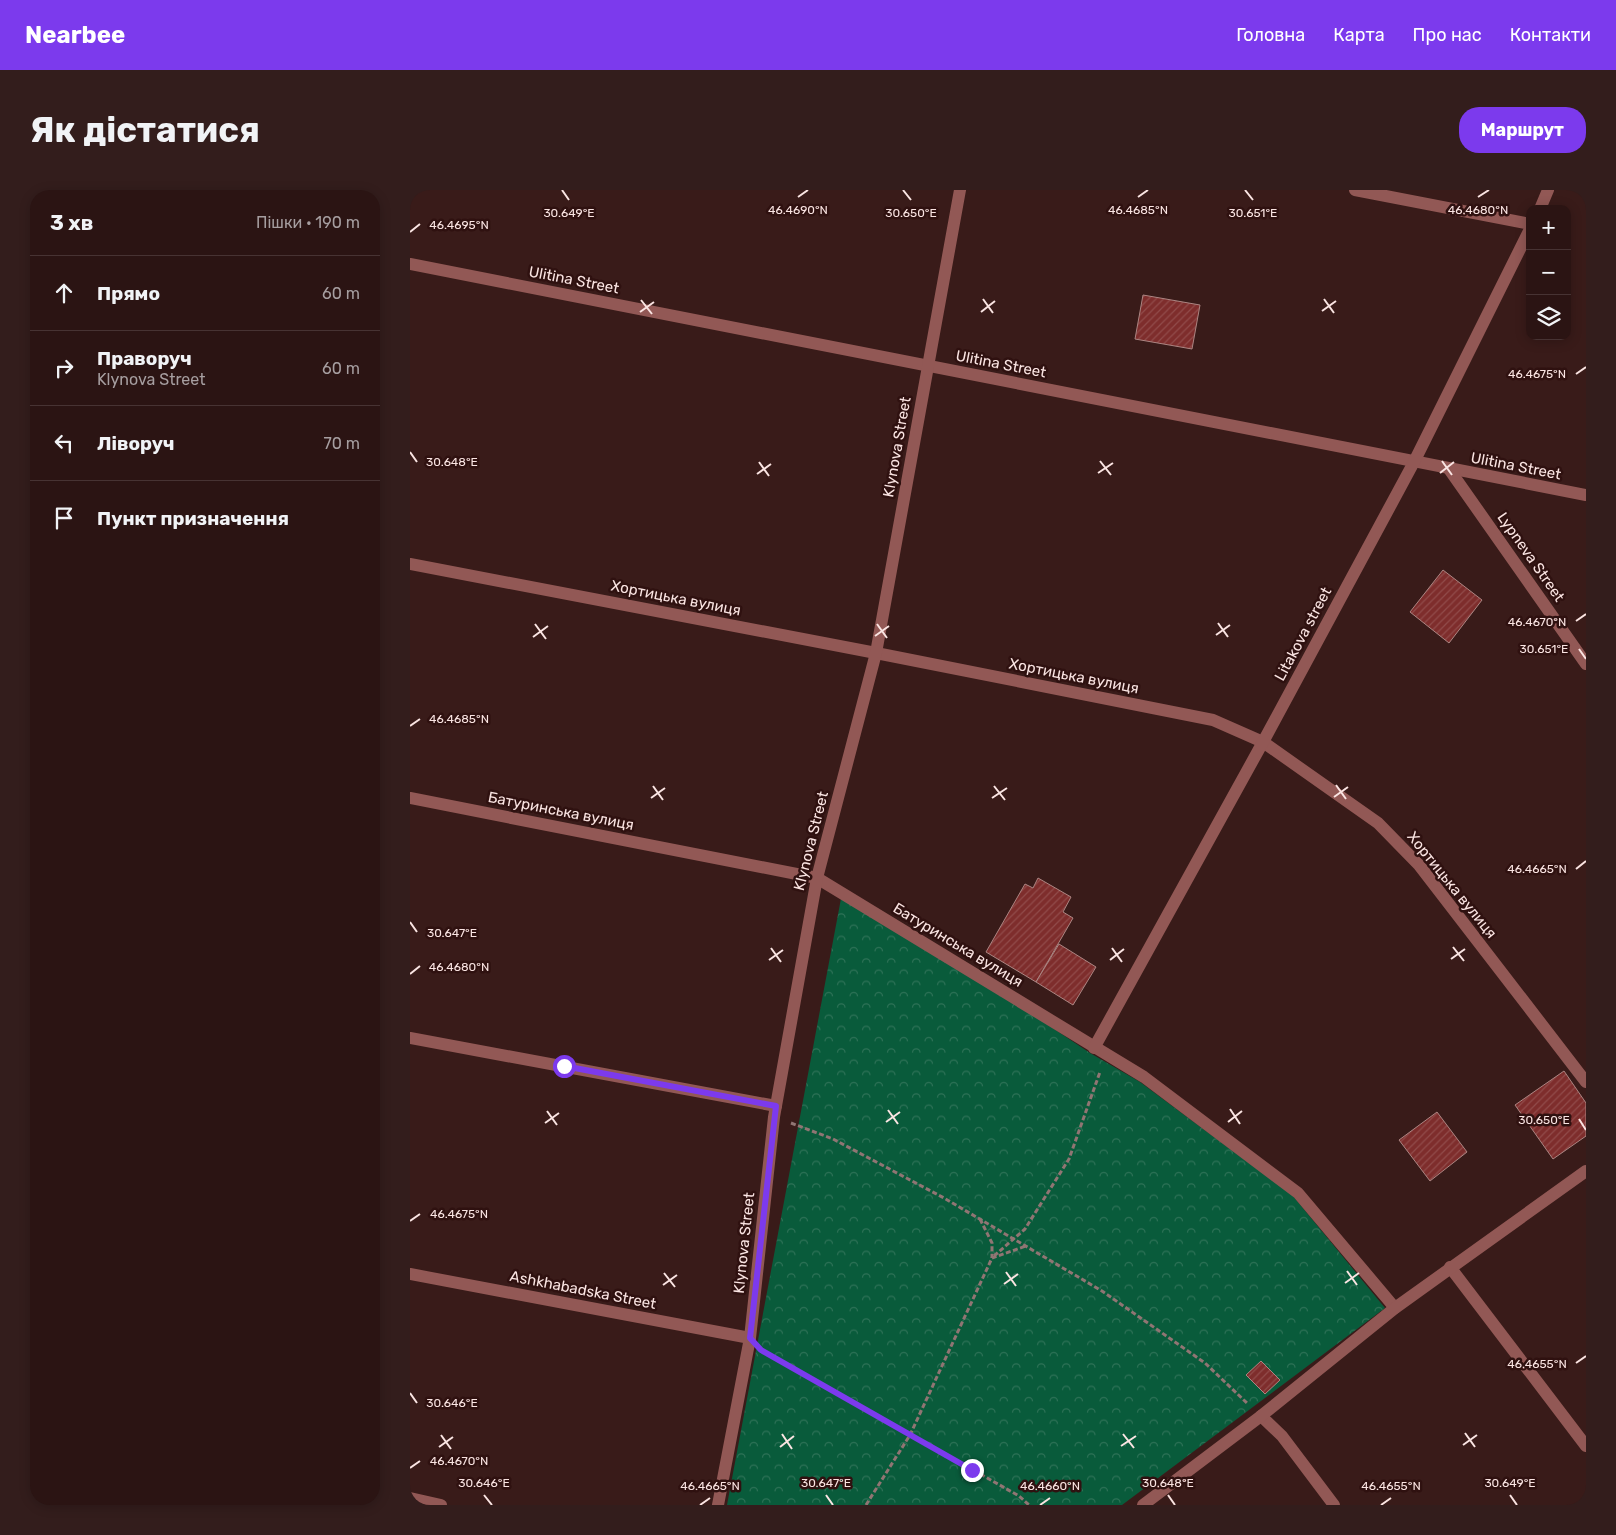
<!DOCTYPE html>
<html lang="uk">
<meta charset="utf-8">
<style>
:root{--surface:#2b1413;--page:#331d1c;--text:#f1f3f6;--muted:#a69ea0;--line:#473333;--accent:#7c3aed}
body{margin:0;font-family:Rubik,sans-serif;background:var(--page);color:var(--text)}
.controls{position:absolute;right:15px;top:15px;display:grid;overflow:hidden;border-radius:10px;box-shadow:0 2px 12px #0003}
.controls button{width:45px;height:45px;display:grid;place-items:center;padding:0;border:0;border-bottom:1px solid var(--line);background:var(--surface);color:var(--text);font:25px sans-serif}
.stop{position:absolute;width:15px;height:15px;margin:-11px;border:4px solid #7c3aed;border-radius:50%;background:#fff}
.stop.end{background:#7c3aed;border-color:#fff;box-shadow:0 1px 5px #0008}
.list{margin:0;padding:0;list-style:none}
h2{display:flex;justify-content:space-between;align-items:center;height:65px;margin:0;padding:0 20px;font-size:21px}
h2 small{font-size:16px;font-weight:400;color:var(--muted)}
.list li{display:grid;grid-template-columns:32px 1fr auto;gap:15px;align-items:center;box-sizing:border-box;height:75px;padding:0 20px;border-top:1px solid var(--line)}
.list b{display:block;font-size:19px;white-space:nowrap}
.list p{margin:0;font-size:16px;white-space:nowrap;color:var(--muted)}
.list em{font-size:16px;font-style:normal;color:var(--muted)}
.icon{flex:none;width:28px;height:28px;fill:none;stroke:currentColor;stroke-width:2;stroke-linecap:round;stroke-linejoin:round}
.map{position:relative;flex:none;width:1176px;height:1315px;overflow:hidden;border-radius:20px}
header{display:flex;align-items:center;gap:30px;box-sizing:border-box;height:70px;padding:0 25px;background:var(--accent);color:#fff}
header strong{font-size:24px}
nav{display:flex;gap:28px;margin-inline-start:auto;font-size:18px}
.intro{display:flex;align-items:center;justify-content:space-between;box-sizing:border-box;height:120px;padding:0 30px}
h1{margin:0;font-size:35px}
.button{padding:12px 22px;border-radius:20px;background:var(--accent);color:#fff;font-size:18px;font-weight:700}
main{display:flex;gap:30px;padding:0 30px}
aside{flex:1;background:var(--surface);border-radius:20px;box-shadow:0 2px 12px #0003}
.map>svg:first-child{display:block}
.park{fill:url(#park-crowns)}
.building{fill:url(#building-hatch);stroke:#ac8582}
.lines{fill:none;stroke-linecap:round;stroke-linejoin:round}
.path{stroke:#907573;stroke-width:3;stroke-dasharray:5 2.5;stroke-linecap:butt}
.minor{stroke:#925855;stroke-width:12}
.route{stroke:#7c3aed;stroke-width:6}
.ticks{fill:none;stroke:#fae4e2;stroke-width:2}
.labels{text-anchor:middle;stroke-width:5;stroke-linejoin:round;paint-order:stroke}
.street-label{font-size:15px;fill:#fae4e2;stroke:#2f1110}
.ticks-label{font-size:12px;text-anchor:middle;fill:#fae4e2;stroke:#2f1110;stroke-width:5;stroke-linejoin:round;paint-order:stroke}
</style>
<header>
<strong>Nearbee</strong>
<nav><a>Головна</a><a>Карта</a><a>Про нас</a><a>Контакти</a></nav>
</header>
<div class="intro"><h1>Як дістатися</h1><a class="button">Маршрут</a></div>
<main>
<aside>
<h2>3 хв<small>Пішки · 190 m</small></h2>
<ul class="list">
<li><svg class="icon" aria-label="ahead" viewBox="0 0 24 24"><path d="M12 20V5M6 11l6-6 6 6"/></svg><div><b>Прямо</b></div><em>60 m</em></li>
<li><svg class="icon" aria-label="right" viewBox="0 0 24 24"><path d="M7 20v-9h11M14 6l5 5-5 5"/></svg><div><b>Праворуч</b><p>Klynova Street</p></div><em>60 m</em></li>
<li><svg class="icon" aria-label="left" viewBox="0 0 24 24"><path d="M17 20v-9H6M10 6l-5 5 5 5"/></svg><div><b>Ліворуч</b></div><em>70 m</em></li>
<li><svg class="icon" aria-label="arrive" viewBox="0 0 24 24"><path d="M6 21V4h12l-3 4 3 4H6"/></svg><div><b>Пункт призначення</b></div></li>
</ul>
</aside>
<div class="map">
<svg width="1176" height="1315" viewBox="0 0 1176 1315">
<defs>
<pattern id="park-crowns" width="20" height="18" patternUnits="userSpaceOnUse" patternTransform="scale(1.25)"><rect width="20" height="18" fill="#095b3b"/><path d="M2 6a3 3 0 1 1 6 0M12 15a3 3 0 1 1 6 0" fill="none" stroke="#2e7257"/></pattern>
<pattern id="building-hatch" width="6" height="6" patternUnits="userSpaceOnUse" patternTransform="scale(1.25)"><rect width="6" height="6" fill="#7e2d2c"/><path d="M-1 1l2-2M0 6l6-6M5 7l2-2" fill="none" stroke="#914b4a"/></pattern>
</defs>
<rect width="100%" height="100%" fill="#391b19"/>
<!-- park -->
<path class="park" d="M433,698L680,863L730,892L883,1006L975,1118L712,1315H317Z"/>
<!-- building -->
<g class="building">
<path d="M733,105L790,115L782,159L725,149Z"/>
<path d="M1033,380L1072,410L1039,453L1000,422Z"/>
<path d="M628,688L661,707L653,722L663,728L626,792L576,762L615,694L623,698Z"/>
<path d="M649,754L686,777L663,815L626,792Z"/>
<path d="M1154,881L1176,913V946L1143,969L1105,915Z"/>
<path d="M1027,922L1057,962L1020,991L989,950Z"/>
<path d="M851,1171L870,1190L855,1204L836,1185Z"/>
</g>
<g class="lines">
<!-- path -->
<g class="path">
<path d="M381,933L423,949L534,1008L692,1101L795,1173L838,1214"/>
<path d="M570,1029L582,1053V1068"/>
<path d="M584,1066L615,1039L659,969L690,882"/>
<path d="M355,1162L609,1306L619,1315"/>
<path d="M456,1315L500,1245L582,1068L616,1056"/>
</g>
<!-- minor -->
<g class="minor">
<path d="M945,0L1120,34"/>
<path d="M1130,19L1138,0"/>
<path d="M0,74L1176,305"/>
<path d="M1039,279L1176,474"/>
<path d="M0,374L466,463L803,530L853,552L968,633L1009,675L1176,892"/>
<path d="M0,608L407,688L734,887L888,1003L985,1118"/>
<path d="M0,848L366,916"/>
<path d="M684,858L853,552L1004,272L1120,39"/>
<path d="M1040,1077L1176,1256"/>
<path d="M0,1084L340,1148"/>
<path d="M851,1226L872,1246L924,1315"/>
<path d="M0,1308L31,1315"/>
<path d="M308,1315L340,1148L364,927L407,688L466,463L550,0"/>
<path d="M733,1315L851,1226L985,1118L1176,981"/>
</g>
</g>
<g class="lines">
<!-- route -->
<path class="route" d="M154,876L366,916L340,1148L351,1160L562,1280"/>
</g>
<!-- ticks -->
<path class="ticks" d="M152,0L159,10M493,0L501,10M835,0L843,10M388,7L398,0M728,7L738,0M1068,7L1079,0M0,42L10,34M573,109L583,123M914,109L924,123M231,110L242,124M912,121L926,111M230,122L244,112M571,122L585,111M1166,184L1176,177M0,262L7,272M690,271L701,285M1032,271L1042,285M349,272L359,286M688,283L703,273M1030,283L1044,272M347,284L361,274M1166,431L1176,424M808,433L818,447M125,434L136,449M467,434L477,448M806,445L820,435M465,446L479,436M123,447L138,436M1169,459L1176,469M0,536L10,529M926,595L936,609M243,596L253,610M584,596L595,610M924,607L938,597M241,608L255,598M582,608L597,598M1166,679L1176,671M0,732L7,742M1043,757L1054,771M361,758L371,772M702,758L712,772M1041,769L1055,759M359,770L373,760M700,770L714,759M0,784L10,776M820,919L830,934M478,920L488,934M137,921L147,935M1169,929L1176,940M476,932L490,922M818,932L832,921M135,933L149,923M0,1031L10,1024M937,1081L947,1095M596,1082L606,1096M254,1083L265,1097M935,1093L949,1083M594,1094L608,1084M253,1095L267,1085M1166,1173L1176,1166M0,1203L7,1213M1055,1243L1065,1257M372,1244L382,1259M713,1244L724,1258M31,1245L41,1259M1053,1255L1067,1245M711,1256L726,1246M29,1257L43,1247M370,1257L384,1246M0,1278L10,1271M74,1305L82,1315M416,1305L423,1315M758,1305L765,1315M1100,1305L1107,1315M290,1315L300,1308M630,1315L640,1308M971,1315L981,1308"/>
<g class="labels">
<!-- street labels -->
<g class="street-label">
<text transform="translate(164 90) rotate(11)" y="5">Ulitina Street</text>
<text transform="translate(591 174) rotate(11)" y="5">Ulitina Street</text>
<text transform="translate(487 257) rotate(-80)" y="5">Klynova Street</text>
<text transform="translate(1106 276) rotate(11)" y="5">Ulitina Street</text>
<text transform="translate(1121 367) rotate(55)" y="5">Lypneva Street</text>
<text transform="translate(266 408) rotate(11)" y="5">Хортицька вулиця</text>
<text transform="translate(893 444) rotate(-62)" y="5">Litakova street</text>
<text transform="translate(664 486) rotate(11)" y="5">Хортицька вулиця</text>
<text transform="translate(151 621) rotate(11)" y="5">Батуринська вулиця</text>
<text transform="translate(401 651) rotate(-76)" y="5">Klynova Street</text>
<text transform="translate(1042 695) rotate(51)" y="5">Хортицька вулиця</text>
<text transform="translate(548 755) rotate(31)" y="5">Батуринська вулиця</text>
<text transform="translate(334 1053) rotate(-84)" y="5">Klynova Street</text>
<text transform="translate(173 1100) rotate(11)" y="5">Ashkhabadska Street</text>
</g>
</g>
<g class="ticks-label">
<text x="388" y="24">46.4690°N</text>
<text x="728" y="24">46.4685°N</text>
<text x="1068" y="24">46.4680°N</text>
<text x="159" y="27">30.649°E</text>
<text x="501" y="27">30.650°E</text>
<text x="843" y="27">30.651°E</text>
<text x="49" y="39">46.4695°N</text>
<text x="1127" y="188">46.4675°N</text>
<text x="42" y="276">30.648°E</text>
<text x="1127" y="436">46.4670°N</text>
<text x="1134" y="463">30.651°E</text>
<text x="49" y="533">46.4685°N</text>
<text x="1127" y="683">46.4665°N</text>
<text x="42" y="747">30.647°E</text>
<text x="49" y="781">46.4680°N</text>
<text x="1134" y="934">30.650°E</text>
<text x="49" y="1028">46.4675°N</text>
<text x="1127" y="1178">46.4655°N</text>
<text x="42" y="1217">30.646°E</text>
<text x="49" y="1275">46.4670°N</text>
<text x="74" y="1297">30.646°E</text>
<text x="416" y="1297">30.647°E</text>
<text x="758" y="1297">30.648°E</text>
<text x="1100" y="1297">30.649°E</text>
<text x="300" y="1300">46.4665°N</text>
<text x="640" y="1300">46.4660°N</text>
<text x="981" y="1300">46.4655°N</text>
</g>
</svg>
<div class="controls">
<button>+</button>
<button>−</button>
<button><svg class="icon" aria-label="layers" viewBox="0 0 24 24"><path d="M12 4l9 5-9 5-9-5zM3 14l9 5 9-5"/></svg></button>
</div>
<div class="stop" style="left:154px;top:876px"></div>
<div class="stop end" style="left:562px;top:1280px"></div>
</div>
</main>
